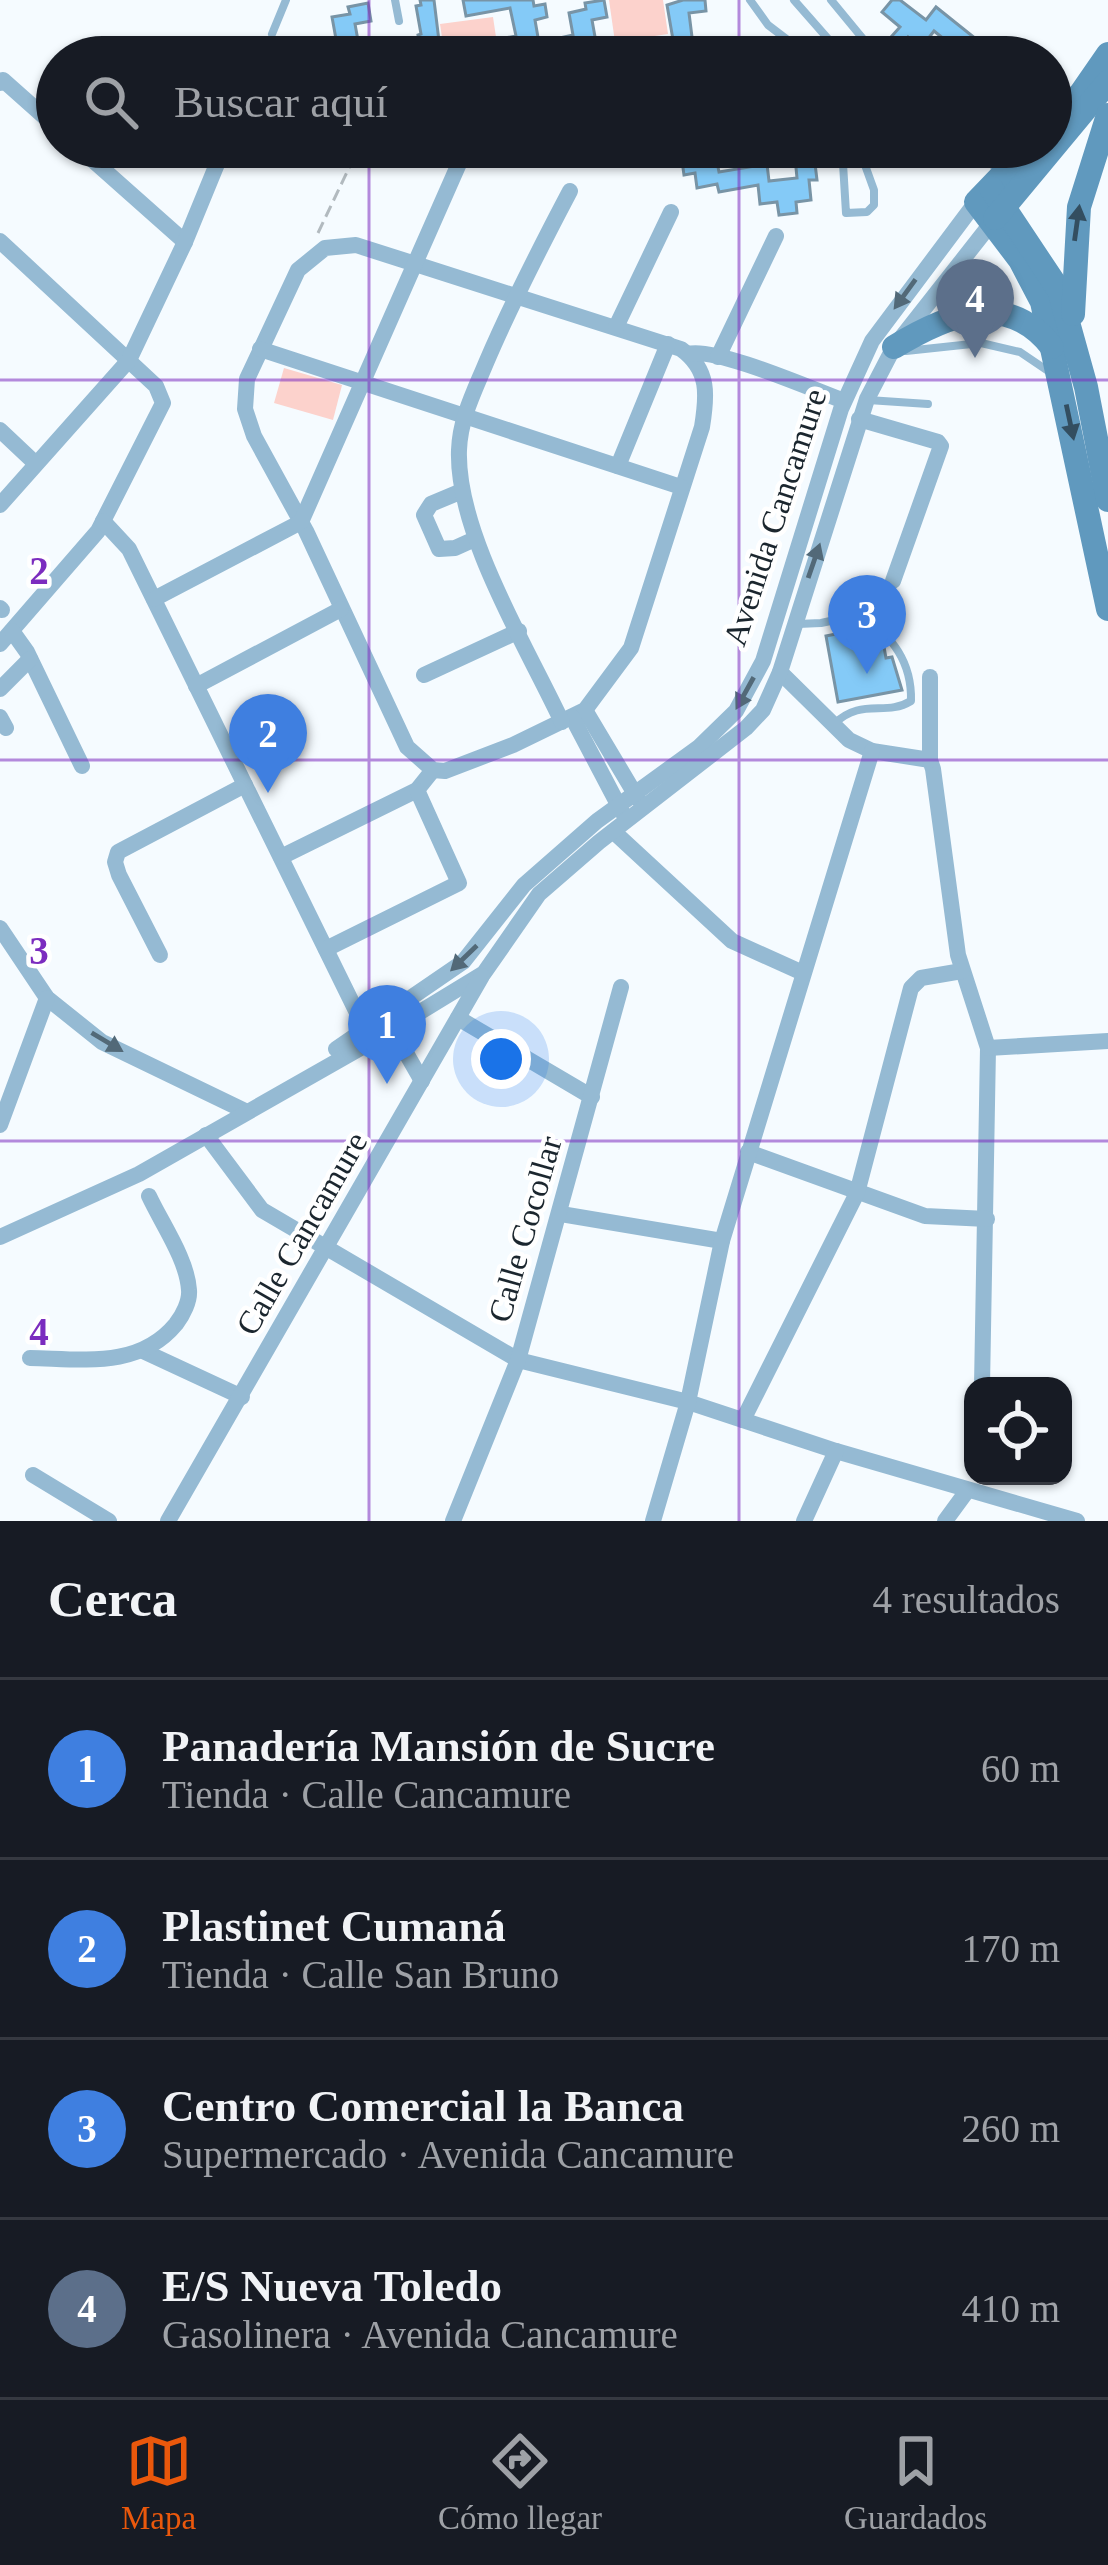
<!DOCTYPE html>
<html lang="es">
<meta charset="utf-8">
<style>
:root{--surface:#171b24;--page:#20242c;--text:#f1f3f6;--muted:#9ea1a6;--line:#363941;--accent:#ea580c}
body{margin:0;font-family:Georgia,serif;background:var(--page);color:var(--text)}
.controls{position:absolute;right:36px;bottom:36px;display:grid;overflow:hidden;border-radius:24px;box-shadow:0 3px 9px #0004}
.controls button{width:108px;height:108px;display:grid;place-items:center;padding:0;border:0;border-bottom:3px solid var(--line);background:var(--surface);color:var(--text);font:60px sans-serif}
.you{position:absolute;left:501px;top:1059px;width:42px;height:42px;margin:-30px;border:9px solid #fff;border-radius:50%;background:#1a73e8;box-shadow:0 0 0 18px #1a73e833}
.badge{display:grid;place-items:center;width:78px;height:78px;border-radius:50%;background:var(--accent);color:#fff;font-size:39px;font-weight:700}
.pin{position:absolute;translate:-50% -99px;filter:drop-shadow(0 3px 6px #0008)}
.pin::after{content:'';position:absolute;top:63px;width:42px;height:36px;background:inherit;clip-path:polygon(0 0,100% 0,50% 100%)}
.list{margin:0;padding:0;list-style:none}
h2{display:flex;justify-content:space-between;align-items:center;height:156px;margin:0;padding:0 48px;font-size:51px}
h2 small{font-size:39px;font-weight:400;color:var(--muted)}
.list li{display:grid;grid-template-columns:78px 1fr auto;gap:36px;align-items:center;box-sizing:border-box;height:180px;padding:0 48px;border-top:3px solid var(--line)}
.list b{display:block;font-size:45px;white-space:nowrap}
.list p{margin:0;font-size:39px;white-space:nowrap;color:var(--muted)}
.list em{font-size:39px;font-style:normal;color:var(--muted)}
.icon{flex:none;width:66px;height:66px;fill:none;stroke:currentColor;stroke-width:2;stroke-linecap:round;stroke-linejoin:round}
.map{position:relative;flex:none;width:1108px;height:1521px;overflow:hidden}
.search{position:absolute;background:var(--surface);box-shadow:0 3px 9px #0004;left:36px;right:36px;top:36px;height:132px;display:flex;align-items:center;gap:30px;box-sizing:border-box;padding:0 42px;border-radius:66px;color:var(--muted);font-size:45px}
.sheet{height:876px;background:var(--surface)}
nav{display:flex;justify-content:space-around;align-items:center;box-sizing:border-box;height:168px;border-top:3px solid var(--line);background:var(--surface);font-size:33px;color:var(--muted)}
nav a{display:grid;justify-items:center;gap:6px}
nav .on{color:var(--accent)}
.map>svg:first-child{display:block}
.green{fill:#fcd2cc}
.building{fill:#84caf7;stroke:#7894a6;stroke-width:3}
.lines{fill:none;stroke-linecap:round;stroke-linejoin:round}
.path{stroke:#b2babf;stroke-width:3;stroke-dasharray:12 6;stroke-linecap:butt}
.service{stroke:#95bad3;stroke-width:8}
.minor{stroke:#95bad3;stroke-width:16}
.secondary{stroke:#6099be;stroke-width:24}
.oneway{fill:#334e60}
.oneway2{fill:#526978}
.grid{fill:none;stroke:#7b2cbf;stroke-width:3;stroke-opacity:0.55}
.labels{text-anchor:middle;stroke-width:9;stroke-linejoin:round;paint-order:stroke}
.street-label{font-size:33px;fill:#1b262e;stroke:#fff}
.grid-label{font-size:39px;text-anchor:middle;font-weight:bold;fill:#7b2cbf;stroke:#fff;stroke-width:9;stroke-linejoin:round;paint-order:stroke}
</style>
<div class="map">
<svg width="1108" height="1521" viewBox="0 0 1108 1521">
<rect width="100%" height="100%" fill="#f5fbff"/>
<!-- green -->
<g class="green">
<path d="M609,0H663L668,34L615,42Z"/>
<path d="M493,17L499,57H445L440,24Z"/>
<path d="M284,368L342,385L333,420L274,403Z"/>
</g>
<!-- building -->
<g class="building">
<path d="M420,0H434L440,49L424,52L425,57H403L401,45L419,42L418,35L421,34L416,6L421,5Z"/>
<path d="M463,0H533L534,6L545,4L547,17L535,20L539,43L522,46L523,53L504,57L500,39L516,36L510,8L466,16Z"/>
<path d="M604,0L607,17L592,20L597,48L645,41L647,57H574L573,49L562,51L560,38L573,35L569,13L586,9L585,3Z"/>
<path d="M683,0H705L706,11L689,13L694,53L689,57H676L667,5Z"/>
<path d="M892,0H900L926,20L936,7L976,39L961,57H947L955,48L934,31L921,48L908,37L902,45L891,37L900,27L882,12Z"/>
<path d="M368,3L371,21L355,24L361,57L325,55L323,41L336,39L332,17L350,14L348,7Z"/>
<path d="M693,147H714L719,172L767,164L769,181L797,178L794,147H813L817,180H809L811,200L796,202L797,213L779,215L777,202L760,204L758,185L719,192L717,184L697,188L695,173L684,175L682,161L695,159Z"/>
<path d="M866,628L872,633L875,648L884,647L886,658L892,657L902,690L838,702L826,636Z"/>
</g>
<g class="lines">
<!-- path -->
<path class="path" d="M318,233L359,147"/>
<!-- service -->
<g class="service">
<path d="M395,0L399,21"/>
<path d="M750,0L768,25L810,57"/>
<path d="M794,0L844,57"/>
<path d="M831,0L878,57"/>
<path d="M272,34L286,0"/>
<path d="M842,147L846,213L867,212L874,205V190L861,154"/>
<path d="M971,147L1002,173"/>
<path d="M906,351L981,343L1020,352L1051,373"/>
<path d="M868,400L928,404"/>
<path d="M798,624L821,623L863,614C892,638 912,661 911,701C885,717 862,697 834,724"/>
</g>
<!-- minor -->
<g class="minor">
<path d="M260,57L261,55"/>
<path d="M0,83L3,80L57,128"/>
<path d="M78,147L185,242"/>
<path d="M0,241L156,386L163,403L98,531L0,644"/>
<path d="M356,245L681,349C710,370 707,396 702,427L631,648L585,710L513,745L445,771L433,770L407,747L306,531L254,436L245,409L247,379L298,270L325,248Z"/>
<path d="M616,327L671,212"/>
<path d="M260,349L681,487"/>
<path d="M688,354C714,346 814,390 844,401"/>
<path d="M718,357L776,236"/>
<path d="M859,419L938,442L941,446L893,581"/>
<path d="M0,430L35,463"/>
<path d="M618,466L668,344"/>
<path d="M462,491L431,504L424,515L439,549L455,548L475,539"/>
<path d="M0,505L129,360L185,242L224,147"/>
<path d="M103,521L129,549L366,1031L406,1053L422,1081"/>
<path d="M154,599L301,522L465,150"/>
<path d="M0,608L2,610"/>
<path d="M12,631L27,652L82,766"/>
<path d="M780,672L849,740L872,751L930,760L933,769L958,955L988,1048L982,1386"/>
<path d="M424,675L519,631"/>
<path d="M930,677V760"/>
<path d="M196,686L341,609"/>
<path d="M0,689L30,659"/>
<path d="M585,710L638,799"/>
<path d="M0,717L6,728"/>
<path d="M572,717L622,812"/>
<path d="M562,722C527,647 456,532 459,450C460,419 474,392 486,363C511,304 540,248 570,191"/>
<path d="M614,832L732,941L803,973"/>
<path d="M281,857L417,790L433,770"/>
<path d="M0,928L47,998L102,1042L245,1111"/>
<path d="M326,949L459,883L417,790"/>
<path d="M160,955L119,875L115,862L118,852L245,785"/>
<path d="M458,1018L592,1097"/>
<path d="M988,1048L1108,1041"/>
<path d="M336,1049L463,962L524,885L597,821L699,747L736,711L763,661L841,409L872,341L976,202"/>
<path d="M0,1125L47,998"/>
<path d="M206,1135L262,1210L518,1360L688,1402L836,1451L1077,1521"/>
<path d="M748,1152L925,1216L987,1219"/>
<path d="M561,1214L722,1241"/>
<path d="M0,1237L139,1174L371,1042L484,973L539,894L599,842L746,728L763,710L780,672L867,399L894,347L993,221"/>
<path d="M143,1351L242,1397"/>
<path d="M30,1358C82,1359 139,1369 176,1324C183,1315 190,1301 189,1290C187,1259 162,1224 149,1196"/>
<path d="M743,1420L857,1193L911,988L921,978L962,971"/>
<path d="M33,1475L109,1521"/>
<path d="M168,1521L482,976"/>
<path d="M453,1521L518,1360L621,987"/>
<path d="M653,1521L688,1402L722,1241L872,751"/>
<path d="M804,1521L836,1451"/>
<path d="M945,1521L967,1491"/>
</g>
<!-- secondary -->
<g class="secondary">
<path d="M1051,124L1081,93L1108,54"/>
<path d="M1029,147L976,202L1020,260L1042,302L1108,609"/>
<path d="M991,188L1059,290L1086,387L1108,500"/>
<path d="M995,218L1108,82"/>
<path d="M1073,314L1079,207L1108,115"/>
<path d="M894,347C945,316 1006,288 1052,347"/>
</g>
</g>
<!-- one-way arrows -->
<defs><path id="oneway-solid" d="M-6-.8H1V-3.2L6.5 0L1 3.2V.8H-6Z" transform="scale(3)"/></defs>
<g class="oneway">
<use href="#oneway-solid" transform="translate(1077 223) rotate(-82)"/>
<use href="#oneway-solid" transform="translate(1070 422) rotate(78)"/>
</g>
<g class="oneway2">
<use href="#oneway-solid" transform="translate(905 294) rotate(126)"/>
<use href="#oneway-solid" transform="translate(814 561) rotate(-71)"/>
<use href="#oneway-solid" transform="translate(745 693) rotate(119)"/>
<use href="#oneway-solid" transform="translate(464 958) rotate(136)"/>
<use href="#oneway-solid" transform="translate(107 1042) rotate(31)"/>
</g>
<!-- grid -->
<path class="grid" d="M369,0V57M739,0V57M369,147V1521M739,147V1521M0,380H1108M0,760H1108M0,1141H1108"/>
<g class="labels">
<!-- street labels -->
<g class="street-label">
<text transform="translate(774 517) rotate(-72)" y="12">Avenida Cancamure</text>
<text transform="translate(524 1229) rotate(-74)" y="12">Calle Cocollar</text>
<text transform="translate(301 1233) rotate(-60)" y="12">Calle Cancamure</text>
</g>
</g>
<g class="grid-label">
<text x="39" y="584">2</text>
<text x="39" y="964">3</text>
<text x="39" y="1345">4</text>
</g>
</svg>
<div class="controls">
<button><svg class="icon" aria-label="locate" viewBox="0 0 24 24"><circle cx="12" cy="12" r="6"/><path d="M12 2v4M12 18v4M2 12h4M18 12h4"/></svg></button>
</div>
<div class="you"></div>
<div class="pin badge" style="left:387px;top:1084px;background:#3f7fe0">1</div>
<div class="pin badge" style="left:268px;top:793px;background:#3f7fe0">2</div>
<div class="pin badge" style="left:867px;top:674px;background:#3f7fe0">3</div>
<div class="pin badge" style="left:975px;top:358px;background:#5c6f8a">4</div>
<div class="search"><svg class="icon" aria-label="search" viewBox="0 0 24 24"><circle cx="10" cy="10" r="6"/><path d="M15 15l6 6"/></svg>Buscar aquí</div>
</div>
<section class="sheet">
<h2>Cerca<small>4 resultados</small></h2>
<ul class="list">
<li><span class="badge" style="background:#3f7fe0">1</span><div><b>Panadería Mansión de Sucre</b><p>Tienda · Calle Cancamure</p></div><em>60 m</em></li>
<li><span class="badge" style="background:#3f7fe0">2</span><div><b>Plastinet Cumaná</b><p>Tienda · Calle San Bruno</p></div><em>170 m</em></li>
<li><span class="badge" style="background:#3f7fe0">3</span><div><b>Centro Comercial la Banca</b><p>Supermercado · Avenida Cancamure</p></div><em>260 m</em></li>
<li><span class="badge" style="background:#5c6f8a">4</span><div><b>E/S Nueva Toledo</b><p>Gasolinera · Avenida Cancamure</p></div><em>410 m</em></li>
</ul>
</section>
<nav>
<a class="on"><svg class="icon" aria-label="map" viewBox="0 0 24 24"><path d="M3 6l6-2 6 2 6-2v14l-6 2-6-2-6 2zM9 4v14M15 6v14"/></svg>Mapa</a>
<a><svg class="icon" aria-label="directions" viewBox="0 0 24 24"><path d="M12 3l9 9-9 9-9-9zM9 14v-3h6M13 9l2 2-2 2"/></svg>Cómo llegar</a>
<a><svg class="icon" aria-label="saved" viewBox="0 0 24 24"><path d="M7 4h10v16l-5-4-5 4z"/></svg>Guardados</a>
</nav>
